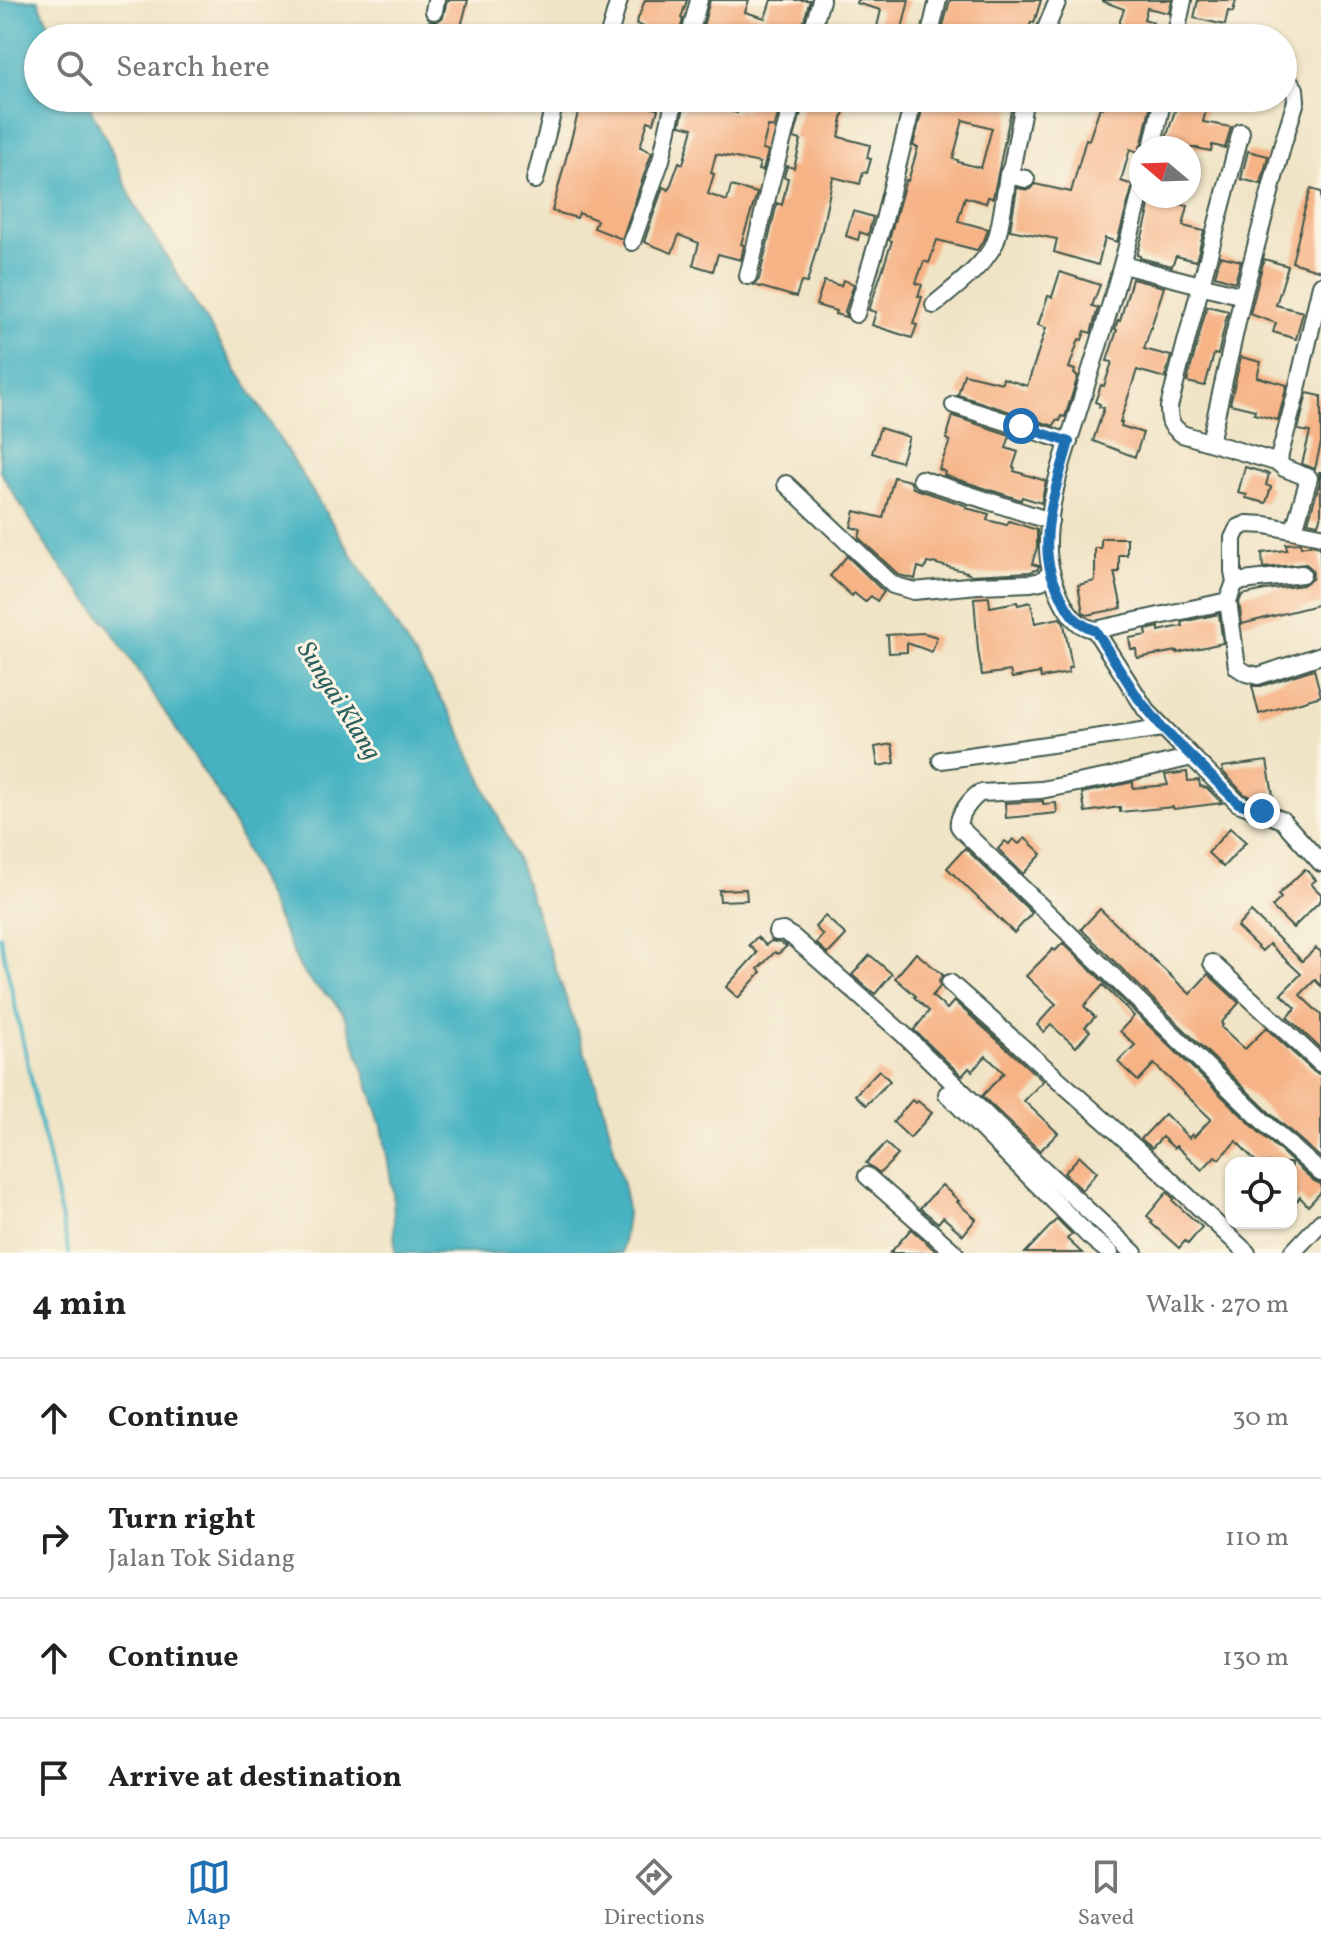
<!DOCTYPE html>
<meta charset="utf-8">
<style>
:root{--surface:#fff;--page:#f2f2f2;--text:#222;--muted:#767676;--line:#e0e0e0;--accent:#1f6fb2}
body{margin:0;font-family:Vollkorn,serif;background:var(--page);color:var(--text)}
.controls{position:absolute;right:24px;bottom:24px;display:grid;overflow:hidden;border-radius:16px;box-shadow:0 2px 6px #0004}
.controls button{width:72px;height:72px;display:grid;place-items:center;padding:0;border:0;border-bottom:2px solid var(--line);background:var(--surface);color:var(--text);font:40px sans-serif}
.compass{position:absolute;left:1129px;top:136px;width:72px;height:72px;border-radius:50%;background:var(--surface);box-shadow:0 2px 6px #0004;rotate:289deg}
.stop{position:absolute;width:24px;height:24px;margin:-18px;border:6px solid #1f6fb2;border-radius:50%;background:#fff}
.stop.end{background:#1f6fb2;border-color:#fff;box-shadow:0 2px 8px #0008}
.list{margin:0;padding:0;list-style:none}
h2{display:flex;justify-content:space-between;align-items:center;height:104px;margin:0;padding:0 32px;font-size:34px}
h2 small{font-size:26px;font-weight:400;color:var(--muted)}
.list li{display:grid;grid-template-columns:52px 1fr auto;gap:24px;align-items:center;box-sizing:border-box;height:120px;padding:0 32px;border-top:2px solid var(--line)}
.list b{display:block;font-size:30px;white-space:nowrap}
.list p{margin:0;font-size:26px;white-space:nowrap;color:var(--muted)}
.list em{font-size:26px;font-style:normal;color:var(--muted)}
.icon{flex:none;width:44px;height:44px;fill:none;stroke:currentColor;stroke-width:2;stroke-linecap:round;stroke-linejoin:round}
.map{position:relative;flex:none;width:1321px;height:1253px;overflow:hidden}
.search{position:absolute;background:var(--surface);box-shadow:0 2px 6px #0004;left:24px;right:24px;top:24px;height:88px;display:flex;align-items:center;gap:20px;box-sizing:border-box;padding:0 28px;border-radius:44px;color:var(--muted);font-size:30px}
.sheet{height:584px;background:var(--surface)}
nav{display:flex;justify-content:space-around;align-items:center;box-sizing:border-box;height:112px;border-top:2px solid var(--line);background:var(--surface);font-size:22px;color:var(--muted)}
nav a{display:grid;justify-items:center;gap:4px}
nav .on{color:var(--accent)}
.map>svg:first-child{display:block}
.water{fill:#46b3c2;stroke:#32787b;stroke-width:2}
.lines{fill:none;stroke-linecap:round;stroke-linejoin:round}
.stream{stroke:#46b3c2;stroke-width:4}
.building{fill:#f6b386;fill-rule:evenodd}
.minor-casing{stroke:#3e564a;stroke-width:20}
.minor{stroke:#fff;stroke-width:16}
.route{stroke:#1f6fb2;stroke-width:10}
.labels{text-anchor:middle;stroke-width:6;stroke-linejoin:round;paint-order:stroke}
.water-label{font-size:26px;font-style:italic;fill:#2b605f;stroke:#fcf5e5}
</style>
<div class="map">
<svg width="1321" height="1253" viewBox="0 0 1321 1253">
<rect width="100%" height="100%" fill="#fcf5e5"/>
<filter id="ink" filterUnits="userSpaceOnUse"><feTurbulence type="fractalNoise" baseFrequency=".0125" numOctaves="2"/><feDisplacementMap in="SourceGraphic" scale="16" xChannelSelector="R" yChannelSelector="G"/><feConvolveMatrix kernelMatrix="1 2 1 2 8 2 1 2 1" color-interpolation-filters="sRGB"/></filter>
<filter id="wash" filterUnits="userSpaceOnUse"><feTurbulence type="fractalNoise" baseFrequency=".006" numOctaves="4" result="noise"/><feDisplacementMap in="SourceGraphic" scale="32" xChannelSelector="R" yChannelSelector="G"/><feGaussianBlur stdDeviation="1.8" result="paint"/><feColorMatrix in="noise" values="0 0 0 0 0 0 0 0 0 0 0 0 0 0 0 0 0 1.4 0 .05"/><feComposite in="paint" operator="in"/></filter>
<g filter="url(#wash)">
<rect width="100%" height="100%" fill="#f0e4c6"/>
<!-- water -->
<path class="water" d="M0,0H38L55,38H38V98H85L107,141L135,206L457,724L519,863L604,1108L625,1193L627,1214L622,1253H395L393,1193L382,1126L356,1047L344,1015L331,998L315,986L301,970L224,803L110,628L53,557L0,471Z"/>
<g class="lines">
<!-- stream -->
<path class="stream" d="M0,936L69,1253"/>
</g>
<g id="blocks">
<!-- building -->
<g class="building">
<path d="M447,0H468L458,38H433V36L426,34L429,21L437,22L443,17Z"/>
<path d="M645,0H687L681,18L683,19L678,38H658L642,32L644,27L636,24Z"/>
<path d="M710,0H749L745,12L765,18L771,0H810L799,38H700Z"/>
<path d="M857,0H909L900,37L876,31L881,10L856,3Z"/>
<path d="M950,0H1041L1034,23L1031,22L1026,38H957L958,35L942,30Z"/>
<path d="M1102,0H1172L1169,13L1147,8L1144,19L1153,22L1147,38H1114L1124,9L1102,1Z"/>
<path d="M1198,0H1236L1233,12L1228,11L1225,25L1194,18Z"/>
<path d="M582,98H655L652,108L658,109L654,123L648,121L640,147L652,152L622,239L594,228L597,220L579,213L577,218L552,211Z"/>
<path d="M749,98H760L774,101V98H783L774,128L768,126L762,150L768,151L763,171L758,170L760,163L716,154L711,173L714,174L708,194L727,201L731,186L757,193L741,244L744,245L741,260L718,254L713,271L693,265L699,243L679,235L672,253L644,242L663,187L669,190L679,162L683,164L693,128L680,125L686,99L737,113L738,109L746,111Z"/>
<path d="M805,98H848L841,122H842L839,137L870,145L867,158L871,159L867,173L863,172L860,184L833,177L822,229L807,283L801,282L796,297L754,285L759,279L777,203L782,205L788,178L784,177L787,166L794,168L801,140L794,138Z"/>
<path d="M925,98H980L998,103L999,98H1002L1013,101L993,198L988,197L986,203L965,197L958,221L988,229L985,238L977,250L937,240L929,263L924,261L916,283L922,285L918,296L922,297L913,324L917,325L912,338L872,325L876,312L869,310L892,241L889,240L902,193L906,180L908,181L918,147L913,146ZM963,120L992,128L981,168L958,162V160L953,159Z"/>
<path d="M1107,98H1149L1147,102L1151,103L1142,143L1138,152L1130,149L1121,181L1133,185L1117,242L1105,238L1098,265L1054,252L1057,239L1010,230L1017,188L1029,190L1035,184L1071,192L1086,139L1089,140L1100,107L1103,108Z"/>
<path d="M1179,98H1209L1203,122L1231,127L1225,148L1212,145L1211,151L1196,148H1163Z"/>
<path d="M1248,151L1268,156L1261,184L1241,179Z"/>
<path d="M1311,189L1321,192V271L1292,262L1304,215H1303Z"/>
<path d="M1151,196L1188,206L1183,226L1204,231L1196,261L1176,256L1172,266L1140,258V256L1137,255L1148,215H1147Z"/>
<path d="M853,211L873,217L868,235L860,232L858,240L846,236Z"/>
<path d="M1220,256L1241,261L1235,282L1215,276Z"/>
<path d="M1264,259L1288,266L1276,305L1303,312L1296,339L1273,332L1276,323L1250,314Z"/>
<path d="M1060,272L1100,285L1092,306L1098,308L1091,333L1085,331L1082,340L1079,339L1069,368L1075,370L1074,374L1078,376L1065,417L1061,416L1060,421L1056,420L1054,426L958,395L964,374L1002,383L1003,378L1027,386L1046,328L1038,325L1048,296L1052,297Z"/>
<path d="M1132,279L1164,287L1144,349L1171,356L1165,378L1137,370L1120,422H1122L1121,426L1143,433L1135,457L1093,441L1104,408L1099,407L1100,404L1095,402L1101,385L1104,386L1112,362L1107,361L1117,330L1115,329L1118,320L1120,321L1123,310Z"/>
<path d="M843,280L854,284L845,311L846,317L835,314L836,311L816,305L824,281L841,286Z"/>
<path d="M1207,306L1228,311L1218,355L1214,354L1205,386L1187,382Z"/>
<path d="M1241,357L1261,362L1257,377L1287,385L1278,420L1254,414L1255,410L1230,404Z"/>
<path d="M1307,393L1321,396V443L1315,469L1302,464L1310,432L1298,430Z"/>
<path d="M953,416L1010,435L1006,448L1018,452L1013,467L1015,468L1014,471L1046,481L1041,503L1022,497L1021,500L944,475L945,472L939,469L950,441L946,439Z"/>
<path d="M880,428L909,437L901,462L872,453Z"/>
<path d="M1245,467L1269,474L1266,485L1271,487L1266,503L1246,498L1247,495L1238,493Z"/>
<path d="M1319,472H1321V515L1318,524L1308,522L1320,481Z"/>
<path d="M894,477L910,481L913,488L967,506L966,508L989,514L987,520L1007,525L1009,521L1037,530V547L1032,564L1039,566L1038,569L1030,572L971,575L966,573L967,572L933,563L932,564L927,563L925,569L918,567L915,579L899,575L859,538L861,530L851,527L855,511L883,518Z"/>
<path d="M1101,538H1127V555H1119V572H1114L1122,608L1087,615L1083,612L1078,585L1095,581V548H1101Z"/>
<path d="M1300,543L1301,547L1311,545L1320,547L1321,604L1242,624L1239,602L1242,595L1265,590L1303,585L1312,579L1313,573L1311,568L1306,564L1263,568L1262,553L1287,550L1286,544Z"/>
<path d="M847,556L884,592L877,601L871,596L865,602L854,593L852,596L830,576Z"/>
<path d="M989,597L990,607L1017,602L1018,605L1031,602L1035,623L1060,618L1064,624L1072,667L1068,668L1069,673L1041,678L1040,673L1012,678L1010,671L982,675L978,650L974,598Z"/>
<path d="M1219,614L1223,643L1177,653V651L1137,658L1136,649H1131L1129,638L1147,635L1146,630L1159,627V631L1172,628L1183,626L1182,622Z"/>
<path d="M924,633L937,637L932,652L907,643V652L889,653L888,636L885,635Z"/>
<path d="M1314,669L1321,696L1259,714L1252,686H1261Z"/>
<path d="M892,744L895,763L878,766L875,747Z"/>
<path d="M1267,761L1275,806L1244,794L1223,772L1222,767Z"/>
<path d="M1187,772L1188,781L1199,780L1200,786L1207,788L1222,803L1174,809L1173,807L1120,812V807L1085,812L1082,793L1133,782V788L1168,785L1165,775Z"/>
<path d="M1043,801V804L1056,803L1057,813L1006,818L1005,803Z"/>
<path d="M1230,828L1246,842L1223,867L1208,853Z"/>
<path d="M1025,838L1042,854L1023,874L998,849L1005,841L1009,844L1013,839L1019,844Z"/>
<path d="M965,848L1032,913L1014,933L947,868Z"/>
<path d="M1305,869L1316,880L1311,884L1321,894V900L1293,928L1272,907L1281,898L1278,895Z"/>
<path d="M746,889L747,900L720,901L719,890Z"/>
<path d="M1100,909L1190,994L1208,974L1239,1003L1221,1023L1223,1025L1221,1027L1245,1049L1266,1028L1314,1072L1321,1075V1158L1273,1116L1081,929Z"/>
<path d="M1251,912L1302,961L1316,948L1321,952V986L1315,980L1300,995L1321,1015V1049L1287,1017L1296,1008L1281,994L1301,974L1269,944L1262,951L1237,927Z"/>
<path d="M825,916L846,935L828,954L816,943L823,935L815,927Z"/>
<path d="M757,937L766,945L771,941L781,943L787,946L778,954L775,952L758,969L761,972L738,998L726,987L757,953L749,945Z"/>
<path d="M1063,943L1259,1132L1314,1181L1321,1184V1192L1308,1206L1300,1197L1297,1201L1291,1195V1163H1257L1236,1141L1219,1159L1215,1156L1202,1170L1176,1146L1174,1148L1162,1137L1152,1148L1141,1139L1165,1114L1189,1138L1192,1134L1194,1137L1211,1119L1154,1064L1138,1081L1118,1062L1135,1045L1120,1031L1134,1016L1103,985L1084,1006L1095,1017L1085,1027L1090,1031L1076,1047L1051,1025L1044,1032L1037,1025L1056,1004L1026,976L1053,949L1055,951Z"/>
<path d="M916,953L943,975L939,980L940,987L932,996L947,1009L954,1001L1043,1081L1024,1101L1058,1133L1040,1151L982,1096L1004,1073L986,1056L972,1071L969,1068L962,1076L914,1030L929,1011L914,997L916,996L895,978Z"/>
<path d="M870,955L892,974L875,994L852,975Z"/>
<path d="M879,1070L890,1081L866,1105L855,1095Z"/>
<path d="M912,1100L916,1103L918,1101L932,1113L910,1138L893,1122Z"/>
<path d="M886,1143L898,1155L880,1173L866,1163Z"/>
<path d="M1080,1156L1097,1172L1082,1190L1064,1173Z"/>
<path d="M942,1185L959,1201L957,1202L976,1219L963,1235L943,1217L938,1223L920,1208Z"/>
<path d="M1167,1192L1174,1199L1173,1201L1202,1227L1188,1244L1185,1241L1179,1248L1151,1223L1153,1221L1147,1216Z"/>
<path d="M1057,1219L1072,1234L1067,1239L1082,1253H1025Z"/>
<path d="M911,1229L938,1253H890Z"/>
</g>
</g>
</g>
<g filter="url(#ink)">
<use href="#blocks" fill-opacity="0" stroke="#3e564a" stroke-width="2"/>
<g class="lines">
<defs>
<g id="minor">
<path d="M434,11L436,0"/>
<path d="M608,38L619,0"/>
<path d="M689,38L699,0"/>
<path d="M810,38L821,0"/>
<path d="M929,38L938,0"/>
<path d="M1042,38L1058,0"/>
<path d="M1175,38L1183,0"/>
<path d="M1025,98L1012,166L1008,175L1026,179"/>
<path d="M1241,132L1169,407C1169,422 1170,425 1182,434L1279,463"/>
<path d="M1152,148L1163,98"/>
<path d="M535,180L556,98"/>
<path d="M1141,192C1125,259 1105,325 1084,392C1069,443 1046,498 1048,552C1049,572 1062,610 1079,623C1083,627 1090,628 1095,630L1228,601L1235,582L1233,571V538L1238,528L1247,524L1266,525L1321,536"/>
<path d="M632,242L661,160L675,98"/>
<path d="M1123,265L1243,296"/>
<path d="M748,276L770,185L794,98"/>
<path d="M934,305C955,287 982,268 995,243C1001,229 1005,192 1008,175"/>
<path d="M856,314L884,220L914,98"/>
<path d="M954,405L1069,442"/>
<path d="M1210,442L1243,296L1283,143L1296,101L1295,89L1290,82L1283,79"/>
<path d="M921,479L1050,521"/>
<path d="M786,484L893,585L914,591L978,585L1031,583L1041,581L1051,573"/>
<path d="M1294,530L1309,478L1284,468L1279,463L1280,454L1295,398L1321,285"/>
<path d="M1235,582L1302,574"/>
<path d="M1228,601L1237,667L1246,673L1258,676L1321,655"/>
<path d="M1095,630L1146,710L1192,757"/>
<path d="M941,760L1163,728"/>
<path d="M1321,863L1282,820L1238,803L1192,757L1108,777L1041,790L980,793C973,797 956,817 959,826C960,828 962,830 963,831L1266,1124L1321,1173"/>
<path d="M777,932L783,931L793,937L903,1034L1015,1143L1134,1253"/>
<path d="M1212,963L1321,1064"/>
<path d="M950,983L1161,1171L1247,1253"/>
<path d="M947,1094L1089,1236L1110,1253"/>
<path d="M867,1176L955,1253"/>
<path d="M1292,1253L1321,1222"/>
</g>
</defs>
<!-- minor casing -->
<use href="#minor" class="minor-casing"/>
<!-- minor -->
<use href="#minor" class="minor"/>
</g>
</g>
<g class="lines" filter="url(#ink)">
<!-- route -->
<path class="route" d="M1021,426L1069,442C1058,482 1039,531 1051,573C1053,581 1058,588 1061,596C1069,614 1077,624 1095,630L1138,698L1163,728L1238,803L1262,811"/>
</g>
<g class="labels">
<!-- water labels -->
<g class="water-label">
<text transform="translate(340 700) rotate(58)" y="9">Sungai Klang</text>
</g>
</g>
</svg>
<div class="controls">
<button><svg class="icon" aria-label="locate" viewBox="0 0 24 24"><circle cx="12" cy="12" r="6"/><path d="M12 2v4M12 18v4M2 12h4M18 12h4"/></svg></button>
</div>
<svg class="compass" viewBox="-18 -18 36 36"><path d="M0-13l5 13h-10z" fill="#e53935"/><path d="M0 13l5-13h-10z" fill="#767676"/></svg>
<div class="stop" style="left:1021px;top:426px"></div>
<div class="stop end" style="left:1262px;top:811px"></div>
<div class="search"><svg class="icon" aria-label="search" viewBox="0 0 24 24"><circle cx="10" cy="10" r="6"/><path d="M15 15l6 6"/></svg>Search here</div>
</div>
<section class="sheet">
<h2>4 min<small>Walk · 270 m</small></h2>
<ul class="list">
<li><svg class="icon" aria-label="ahead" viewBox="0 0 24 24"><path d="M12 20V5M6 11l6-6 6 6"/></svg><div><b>Continue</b></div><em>30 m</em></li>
<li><svg class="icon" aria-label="right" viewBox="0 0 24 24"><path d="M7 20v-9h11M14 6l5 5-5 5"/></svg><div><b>Turn right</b><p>Jalan Tok Sidang</p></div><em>110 m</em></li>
<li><svg class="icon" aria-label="ahead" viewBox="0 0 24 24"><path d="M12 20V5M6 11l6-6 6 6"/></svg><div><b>Continue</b></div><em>130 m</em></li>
<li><svg class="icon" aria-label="arrive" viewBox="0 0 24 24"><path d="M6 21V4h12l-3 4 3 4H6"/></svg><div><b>Arrive at destination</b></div></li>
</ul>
</section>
<nav>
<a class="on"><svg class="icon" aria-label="map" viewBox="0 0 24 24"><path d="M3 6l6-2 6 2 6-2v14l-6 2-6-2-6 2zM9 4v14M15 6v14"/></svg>Map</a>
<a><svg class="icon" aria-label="directions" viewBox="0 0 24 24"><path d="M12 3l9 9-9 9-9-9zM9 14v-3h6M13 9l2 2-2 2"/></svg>Directions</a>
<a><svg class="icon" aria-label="saved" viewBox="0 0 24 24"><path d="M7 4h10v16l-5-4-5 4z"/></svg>Saved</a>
</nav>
